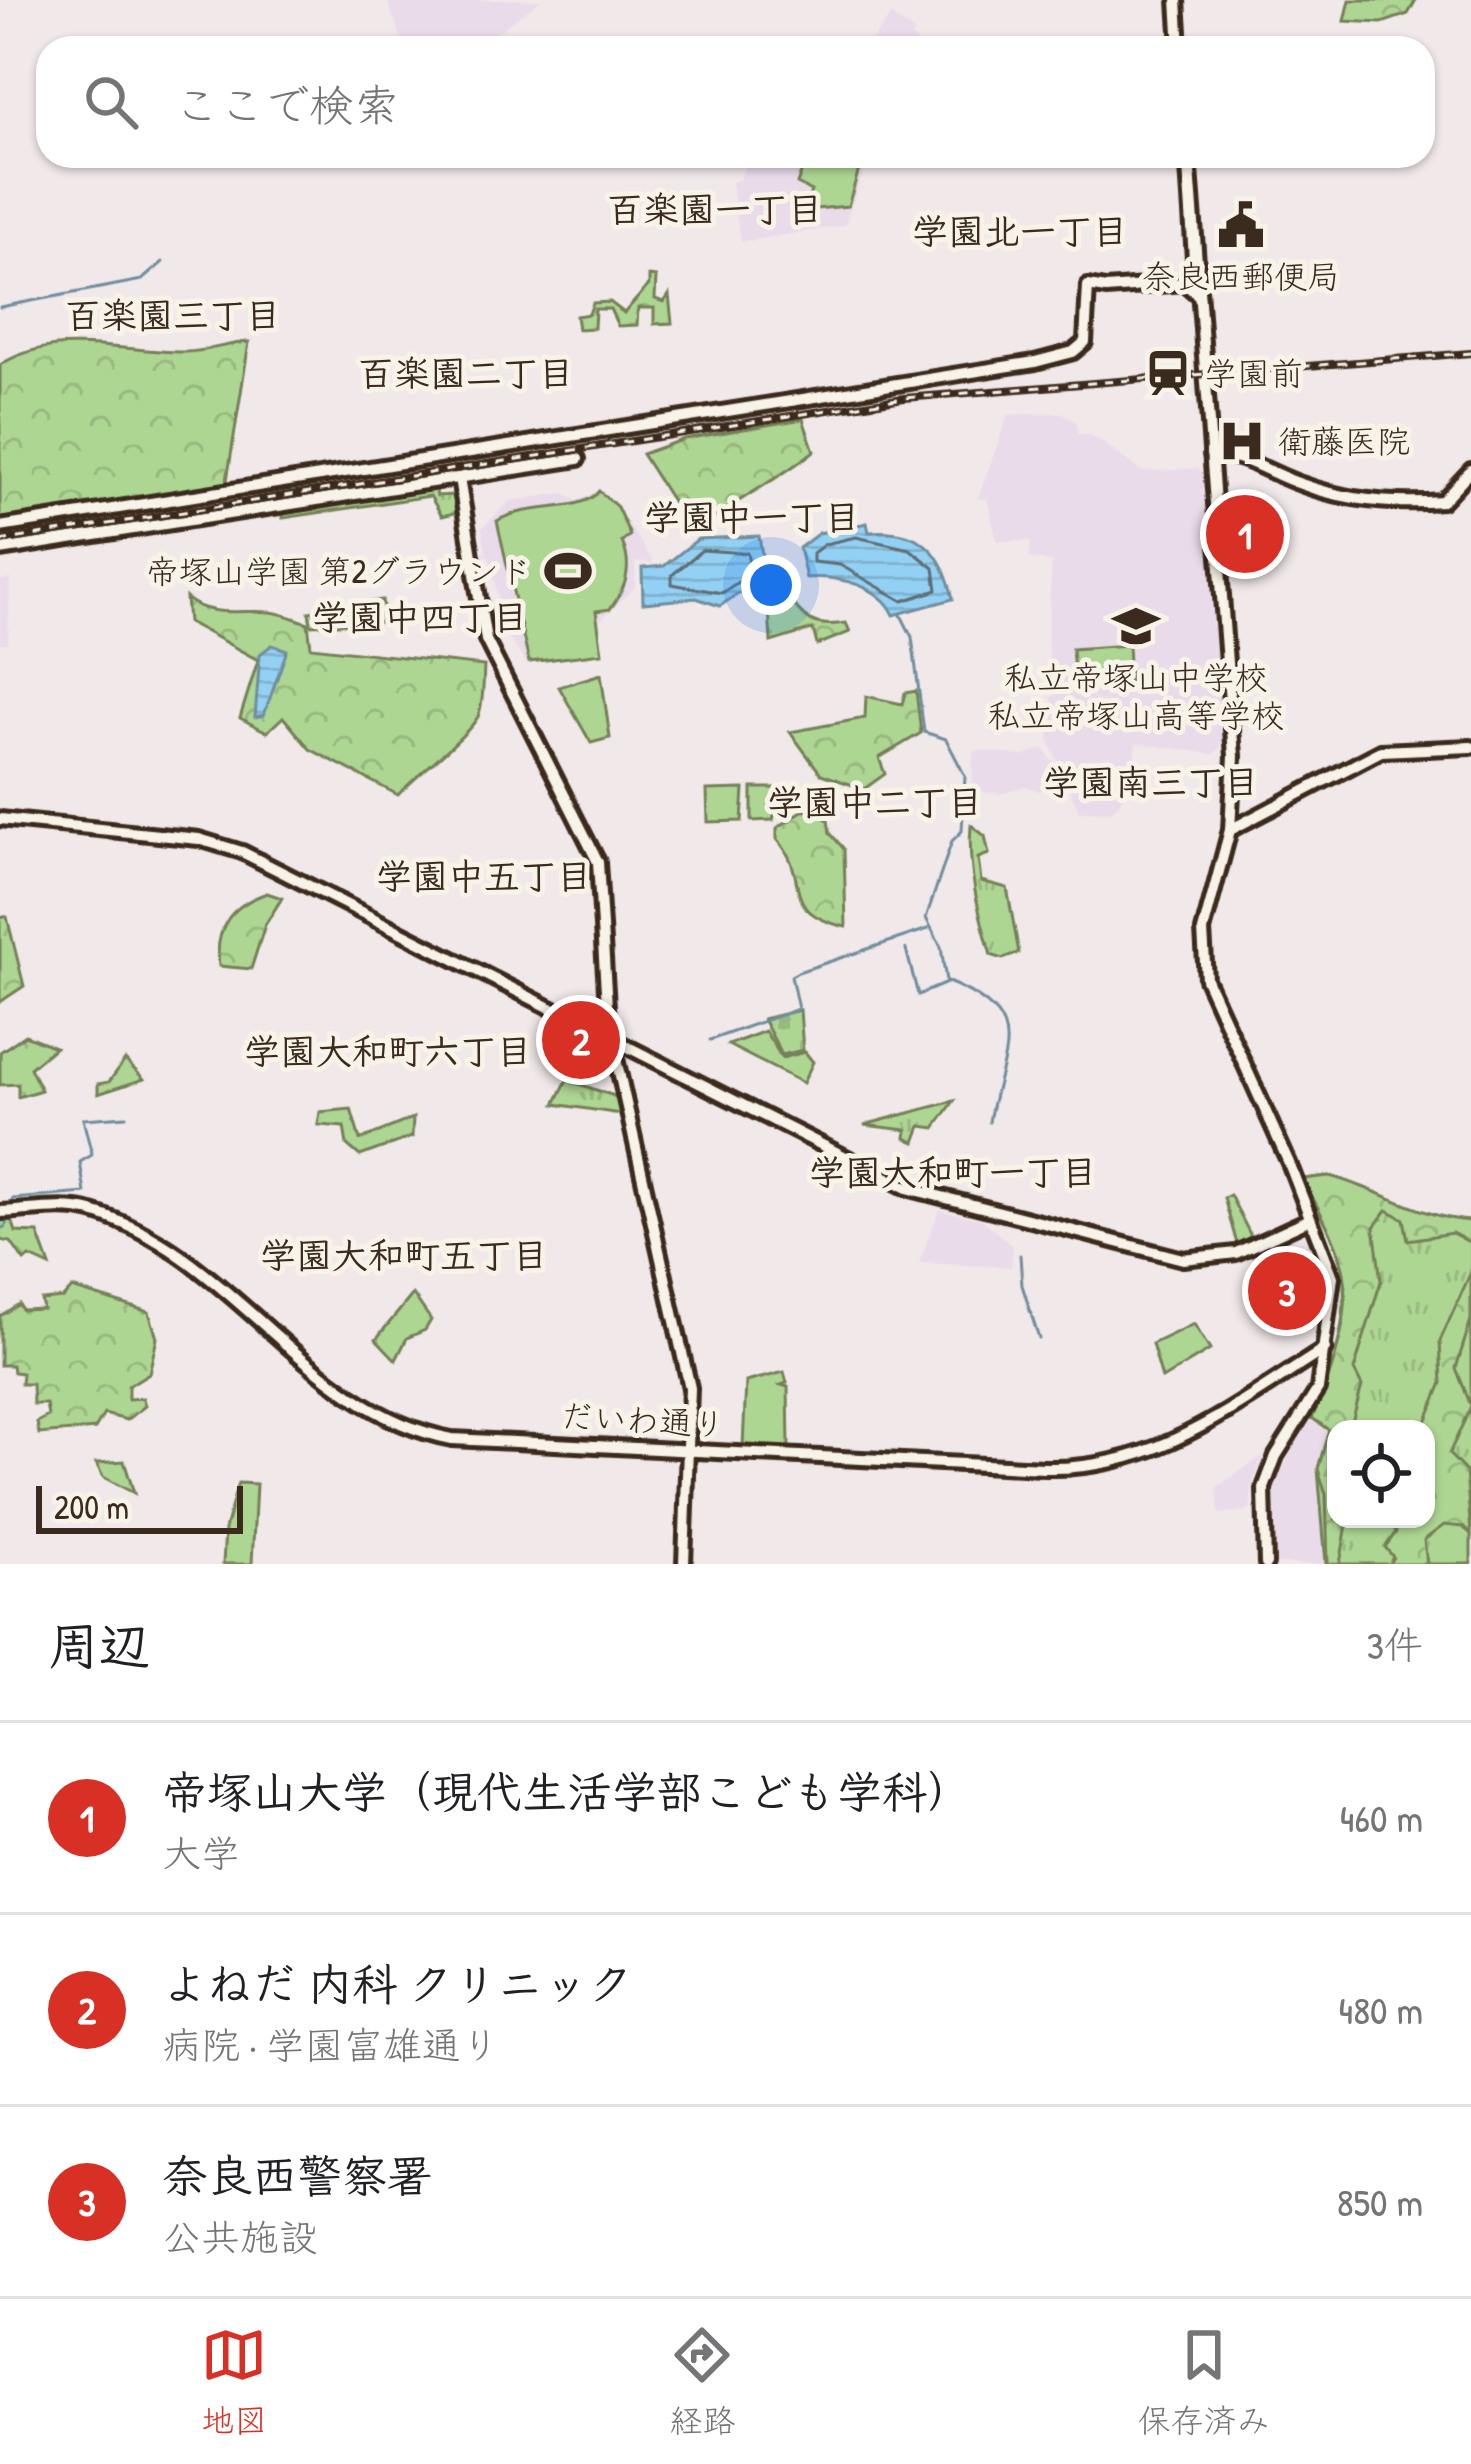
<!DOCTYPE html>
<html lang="ja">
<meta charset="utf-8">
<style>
:root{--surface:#fff;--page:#f2f2f2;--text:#202124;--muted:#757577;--line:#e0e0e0;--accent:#d93025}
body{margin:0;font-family:"Patrick Hand","Klee One",sans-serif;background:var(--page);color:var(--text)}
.controls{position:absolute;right:36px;bottom:36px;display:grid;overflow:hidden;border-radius:24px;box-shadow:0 3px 9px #0004}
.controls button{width:108px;height:108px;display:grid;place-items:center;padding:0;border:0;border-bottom:3px solid var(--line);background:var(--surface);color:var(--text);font:60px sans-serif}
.scale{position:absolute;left:36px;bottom:30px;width:207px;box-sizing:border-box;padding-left:12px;border:6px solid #3b2a1e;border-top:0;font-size:33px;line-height:42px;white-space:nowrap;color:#3b2a1e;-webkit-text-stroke:9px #f7f3e8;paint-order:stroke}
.you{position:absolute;left:771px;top:585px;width:42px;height:42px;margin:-30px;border:9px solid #fff;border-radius:50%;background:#1a73e8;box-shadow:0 0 0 18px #1a73e833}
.badge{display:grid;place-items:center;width:78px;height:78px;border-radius:50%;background:var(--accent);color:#fff;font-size:39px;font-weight:700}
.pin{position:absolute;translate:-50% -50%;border:6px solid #fff;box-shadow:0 3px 12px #0006}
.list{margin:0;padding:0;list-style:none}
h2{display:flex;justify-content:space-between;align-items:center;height:156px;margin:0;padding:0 48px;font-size:51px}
h2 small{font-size:39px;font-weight:400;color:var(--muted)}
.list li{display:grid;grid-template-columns:78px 1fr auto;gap:36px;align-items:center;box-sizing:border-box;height:192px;padding:0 48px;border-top:3px solid var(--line)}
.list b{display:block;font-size:45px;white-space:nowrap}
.list p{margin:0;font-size:39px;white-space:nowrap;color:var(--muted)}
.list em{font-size:39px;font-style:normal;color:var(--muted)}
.icon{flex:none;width:66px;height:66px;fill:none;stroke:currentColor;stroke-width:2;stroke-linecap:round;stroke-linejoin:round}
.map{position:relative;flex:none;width:1471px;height:1564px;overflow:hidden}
.search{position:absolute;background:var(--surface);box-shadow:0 3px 9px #0004;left:36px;right:36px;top:36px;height:132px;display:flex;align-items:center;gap:30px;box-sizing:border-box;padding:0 42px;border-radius:36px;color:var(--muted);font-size:45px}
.sheet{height:732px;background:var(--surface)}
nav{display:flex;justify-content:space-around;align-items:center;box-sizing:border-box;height:168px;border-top:3px solid var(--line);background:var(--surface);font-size:33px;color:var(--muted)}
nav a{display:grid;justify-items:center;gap:6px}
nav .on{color:var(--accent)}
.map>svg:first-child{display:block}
.built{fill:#eadbea}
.grass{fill:url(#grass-tufts);stroke:#748058;stroke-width:3;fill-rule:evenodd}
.forest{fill:url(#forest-crowns);stroke:#748058;stroke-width:3}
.cemetery{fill:url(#cemetery-stones);stroke:#748058;stroke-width:3}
.park{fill:#aed693;stroke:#748058;stroke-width:3}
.water{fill:url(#water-rules);stroke:#708e9e;stroke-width:3}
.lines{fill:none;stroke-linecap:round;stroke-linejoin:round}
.shore{stroke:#5e6d74;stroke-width:3}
.stream{stroke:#708e9e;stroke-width:3}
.tertiary-casing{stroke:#3b2a1e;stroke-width:20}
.tertiary{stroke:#f7f3e8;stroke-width:10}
.rail-casing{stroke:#3b2a1e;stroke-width:8}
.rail{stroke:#f7f3e8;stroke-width:3;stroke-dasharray:9;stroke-linecap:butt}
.labels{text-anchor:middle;stroke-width:10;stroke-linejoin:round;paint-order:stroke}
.poi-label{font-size:33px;fill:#3b2a1e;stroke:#f7f3e8}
.street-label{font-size:33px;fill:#3b2a1e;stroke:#f7f3e8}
.neighbourhood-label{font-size:36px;font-weight:bold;fill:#3b2a1e;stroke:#f7f3e8}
</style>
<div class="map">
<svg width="1471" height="1564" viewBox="0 0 1471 1564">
<defs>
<pattern id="grass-tufts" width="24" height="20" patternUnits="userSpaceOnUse" patternTransform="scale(3)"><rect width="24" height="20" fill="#aed693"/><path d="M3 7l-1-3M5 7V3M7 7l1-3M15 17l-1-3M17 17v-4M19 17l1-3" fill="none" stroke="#97b87e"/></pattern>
<pattern id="forest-crowns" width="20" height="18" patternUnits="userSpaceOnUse" patternTransform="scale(3)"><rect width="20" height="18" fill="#aed693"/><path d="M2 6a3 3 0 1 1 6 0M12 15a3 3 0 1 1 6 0" fill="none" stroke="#97b87e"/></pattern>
<pattern id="cemetery-stones" width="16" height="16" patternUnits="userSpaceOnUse" patternTransform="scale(3)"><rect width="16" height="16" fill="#aed693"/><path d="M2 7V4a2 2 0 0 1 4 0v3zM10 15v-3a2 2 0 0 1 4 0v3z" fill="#97b87e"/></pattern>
<pattern id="water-rules" width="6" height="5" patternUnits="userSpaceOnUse" patternTransform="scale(3)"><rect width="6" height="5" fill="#93d1f4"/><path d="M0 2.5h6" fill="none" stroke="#80b4d1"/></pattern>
</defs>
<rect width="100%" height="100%" fill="#f1e8e9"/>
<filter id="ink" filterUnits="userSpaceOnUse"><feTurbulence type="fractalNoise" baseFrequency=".00833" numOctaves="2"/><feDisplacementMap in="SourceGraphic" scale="24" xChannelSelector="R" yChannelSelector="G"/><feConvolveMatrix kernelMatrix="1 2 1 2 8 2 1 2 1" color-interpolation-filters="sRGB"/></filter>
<g filter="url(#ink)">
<!-- built -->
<g class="built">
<path d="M387,0H541L476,48H405Z"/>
<path d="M891,16L914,32L911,37L926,48H866Z"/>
<path d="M750,156H869L845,225L741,242L731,183L740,178Z"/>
<path d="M1063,413L1076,422L1078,435H1091L1143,472L1198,468L1207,479L1226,740L1214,754L1136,743L1131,786H1125L1120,804L1110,811H1079L1049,741L1053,692L1047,640L1052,562L1029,558L1031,541H997L987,499L978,498L1008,415Z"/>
<path d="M599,490L617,507L654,563L635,562V587L600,621L602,654L527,664L506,634L489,555L478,557L486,552L482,528L510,501L564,493L577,501Z"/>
<path d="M10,579L8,643H0V580Z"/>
<path d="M1043,748L1062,775L1052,784L1039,791L1025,786L1001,794L972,791L973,754L978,750L1023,756Z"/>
<path d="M939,1210L983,1220L1013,1247L1011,1267L919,1263Z"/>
<path d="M1308,1420L1329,1430L1318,1468L1324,1564H1272L1271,1491Z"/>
<path d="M1264,1455L1253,1482L1250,1511L1219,1514L1217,1487Z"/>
</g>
<!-- grass -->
<g class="grass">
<path d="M435,488L437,496L453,495L459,512L442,516L430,496L283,518V512Z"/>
<path d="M971,825L985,836L989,854L978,858L981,881L1007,888L1019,953L1003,959L991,955C979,913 967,869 971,825Z"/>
<path d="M567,1080L617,1097L620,1114L555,1104Z"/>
<path d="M954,1101L935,1128L921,1126L915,1142L906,1138L907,1130L864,1125Z"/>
<path d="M1329,1176C1377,1188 1423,1219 1471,1221V1564H1326L1318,1469L1329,1430L1312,1418C1334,1374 1354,1302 1339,1255C1331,1228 1315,1205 1303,1179ZM1336,1429H1426V1519H1336Z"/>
</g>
<!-- forest -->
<g class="forest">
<path d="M1350,0H1416L1408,14L1382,23L1345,21Z"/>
<path d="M649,276L656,277L655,299L664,302L669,295L672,323L654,324V308H638L637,325L618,326L610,309H595L594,328L578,329L576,316L589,314L593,303L610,302L624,313L649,285Z"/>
<path d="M249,342L226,487L0,522V365C57,329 123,353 185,352C207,352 228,343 249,342Z"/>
<path d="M803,419L814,451C777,481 736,499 699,529L679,512L642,454L684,439Z"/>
<path d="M186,598C210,619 243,609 270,612C282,613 296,619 308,623L311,647L484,666C483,681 484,699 479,714C474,731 415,776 398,795L310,749L283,717L267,732L240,718L258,660L188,622Z"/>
<path d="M792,602C808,624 820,627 846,623L850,632L817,645L813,629L771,642L769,611Z"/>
<path d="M916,691L921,733L879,758L885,774L864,789L821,774L790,732L865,718L866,696L902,704L905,693Z"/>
<path d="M814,810L828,820L830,833L844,849L846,927C776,911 813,880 777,839V828L802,811Z"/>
<path d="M267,893L282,898L265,925L251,969L219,966C214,926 232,905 267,893Z"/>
<path d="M0,916L7,917L24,986L0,1002Z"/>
<path d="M25,1035L55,1047L30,1068L41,1090L18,1097V1084L0,1085V1052Z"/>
<path d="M1329,1176C1377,1188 1423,1219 1471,1221V1243L1452,1233L1408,1240L1404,1219L1387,1210L1374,1227L1381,1281L1354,1370L1362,1386L1350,1429H1336L1331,1476L1336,1480V1519H1348L1340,1564H1328L1326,1494L1318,1469L1329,1430L1312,1418C1330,1381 1352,1314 1344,1273C1338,1239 1318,1210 1303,1179Z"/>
<path d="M12,1220L16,1232L38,1233L50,1266L30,1257L24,1261L11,1242L0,1240V1221Z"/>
<path d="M1471,1272V1320L1456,1368L1471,1406L1449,1454L1466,1472L1471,1534L1463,1527L1444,1525L1424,1540L1427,1564H1389L1393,1557L1385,1547L1396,1532L1390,1519H1426L1423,1429L1442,1383L1440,1341Z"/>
<path d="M72,1288L149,1312L157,1338L149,1373L128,1386V1399L143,1398L145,1406L127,1420L104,1414L95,1429L39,1434L37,1422L48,1416L46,1404H33L32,1384H21L22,1373L13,1372L12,1365H0V1316L19,1304L22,1310L43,1309L41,1300L63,1298Z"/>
</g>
<!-- cemetery -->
<path class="cemetery" d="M800,1010L803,1050L782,1055L763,1019Z"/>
<!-- park -->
<g class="park">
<path d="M807,156H863L848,206L804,210L811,191L797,184Z"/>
<path d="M599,491L617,507L630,535L622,542C633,566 626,589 610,609L596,611L602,653L529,662L497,521C528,502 581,514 599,491Z"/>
<path d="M382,600L386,622L311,625L309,612Z"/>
<path d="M1128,645L1130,681L1075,686L1072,649Z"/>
<path d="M601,674L610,738L591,743L559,687Z"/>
<path d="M752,788H782L773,820L752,821Z"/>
<path d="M744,789L742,821L708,822L707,790Z"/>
<path d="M765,1031L782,1058L805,1052L813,1062L803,1083L728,1045Z"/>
<path d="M125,1060L144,1079L98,1094V1084L109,1082Z"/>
<path d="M351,1109L360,1140L413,1118L412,1137L360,1156L347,1145L344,1127L318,1125L320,1112Z"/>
<path d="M1230,1195L1253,1240L1237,1244L1224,1198Z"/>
<path d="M413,1294L431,1320L425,1330L407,1338L396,1360L376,1339Z"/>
<path d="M1194,1324L1210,1350L1162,1379L1152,1344Z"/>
<path d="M784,1372L787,1383L781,1385L788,1387L789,1448L743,1446L746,1382Z"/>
<path d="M124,1461L134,1493L103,1477L96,1463Z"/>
<path d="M238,1483L256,1484L252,1564H223L225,1529Z"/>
</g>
<!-- water -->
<g class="water">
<path d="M867,523L869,532C920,528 943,550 953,599L894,615C881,585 835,575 806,578L799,548L819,533Z"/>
<path d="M759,536L768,592L746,588L720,606L696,598L643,603L642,568L664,566L698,539Z"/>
<path d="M272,645L287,650L264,715L255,717L260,654Z"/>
</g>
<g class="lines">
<!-- shore -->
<g class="shore">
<path d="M856,537L910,549L934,568L937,590L903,601L840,565L813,562V553L825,544Z"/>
<path d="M702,550L747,553L751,573L722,593L672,584V575Z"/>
</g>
<!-- stream -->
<g class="stream">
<path d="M0,307L142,280L163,262"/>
<path d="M901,615L912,637L924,732L946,739L965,776L962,831L952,841L926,918L941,947L946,981C1037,1019 1001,1050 989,1122"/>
<path d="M906,949L918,995L949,982"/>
<path d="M710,1040L798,1009L791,976L798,972L928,929"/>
<path d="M10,1208L13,1199L85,1193L80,1162L92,1155L83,1119L126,1116"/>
<path d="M0,1227L5,1228L8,1218"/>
<path d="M1020,1255L1022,1285L1039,1339"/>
</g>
<defs>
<g id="tertiary">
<path d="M1177,0L1180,48"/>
<path d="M1189,156L1234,756L1230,830L1203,931L1206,979L1289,1163L1333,1277L1318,1389L1276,1456L1264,1488L1266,1564"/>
<path d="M1188,166L1196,290"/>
<path d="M1211,454C1240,452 1273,475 1301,484C1347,501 1393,505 1442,501L1471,470"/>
<path d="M459,478L486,640L598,862L608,1023L690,1388L684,1564"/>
<path d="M0,527L1035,362L1073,352L1085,342L1088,286L1106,289L1184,283L1198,295"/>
<path d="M0,550L578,459"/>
<path d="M0,819L199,839L242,852L907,1188L1183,1259L1236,1253L1310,1219"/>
<path d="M1230,830L1381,751L1471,747"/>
<path d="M0,1212C28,1211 65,1204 92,1212C234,1253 306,1412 452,1439L1044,1468C1156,1471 1234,1406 1325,1349"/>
</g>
</defs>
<!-- tertiary casing -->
<use href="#tertiary" class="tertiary-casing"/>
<!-- tertiary -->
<use href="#tertiary" class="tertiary"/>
<defs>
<path id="rail" d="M0,541L904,398L1471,353"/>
</defs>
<!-- rail casing -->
<use href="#rail" class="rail-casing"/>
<!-- rail -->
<use href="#rail" class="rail"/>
</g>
</g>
<!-- icons -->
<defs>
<symbol id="civic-bare" viewBox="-9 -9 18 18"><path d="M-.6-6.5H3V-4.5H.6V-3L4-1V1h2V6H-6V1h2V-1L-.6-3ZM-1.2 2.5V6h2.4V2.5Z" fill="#3b2a1e" stroke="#f7f3e8" stroke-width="2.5" paint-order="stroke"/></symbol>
<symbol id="station-bare" viewBox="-9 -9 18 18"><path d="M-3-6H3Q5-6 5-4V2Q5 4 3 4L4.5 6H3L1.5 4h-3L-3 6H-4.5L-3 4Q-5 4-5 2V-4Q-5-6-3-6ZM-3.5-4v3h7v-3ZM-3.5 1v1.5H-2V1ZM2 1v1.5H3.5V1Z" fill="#3b2a1e" stroke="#f7f3e8" stroke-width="2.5" paint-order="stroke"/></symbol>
<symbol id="hospital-bare" viewBox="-9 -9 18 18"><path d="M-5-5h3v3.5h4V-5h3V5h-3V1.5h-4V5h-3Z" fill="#3b2a1e" stroke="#f7f3e8" stroke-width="2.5" paint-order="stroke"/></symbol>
<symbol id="stadium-bare" viewBox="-9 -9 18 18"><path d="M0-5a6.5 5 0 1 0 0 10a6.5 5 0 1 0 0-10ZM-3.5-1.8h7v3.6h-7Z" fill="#3b2a1e" stroke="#f7f3e8" stroke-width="2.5" paint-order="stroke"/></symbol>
<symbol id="school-bare" viewBox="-9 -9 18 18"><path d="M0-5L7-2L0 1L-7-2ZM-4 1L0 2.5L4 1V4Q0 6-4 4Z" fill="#3b2a1e" stroke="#f7f3e8" stroke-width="2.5" paint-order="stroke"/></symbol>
</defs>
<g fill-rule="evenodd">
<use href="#civic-bare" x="1208" y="192" width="66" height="66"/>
<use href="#station-bare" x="1135" y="340" width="66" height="66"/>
<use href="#hospital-bare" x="1209" y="408" width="66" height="66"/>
<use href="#stadium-bare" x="535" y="538" width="66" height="66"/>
<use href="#school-bare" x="1103" y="593" width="66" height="66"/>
</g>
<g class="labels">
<!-- poi labels -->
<g class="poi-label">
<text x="1241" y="288">奈良西郵便局</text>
<text x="1204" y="385" text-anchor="start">学園前</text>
<text x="1278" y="453" text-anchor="start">衛藤医院</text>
<text x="532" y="583" text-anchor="end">帝塚山学園 第2グラウンド</text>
<text x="1136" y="689">私立帝塚山中学校<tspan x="1136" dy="38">私立帝塚山高等学校</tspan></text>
</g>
<!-- street labels -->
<g class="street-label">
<text transform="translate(643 1420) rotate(3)" y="12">だいわ通り</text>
</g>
<!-- neighbourhood labels -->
<g class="neighbourhood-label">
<text x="715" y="222">百楽園一丁目</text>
<text x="1020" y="244">学園北一丁目</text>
<text x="173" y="328">百楽園三丁目</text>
<text x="466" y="386">百楽園二丁目</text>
<text x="752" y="530">学園中一丁目</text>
<text x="420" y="630">学園中四丁目</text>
<text x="1151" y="795">学園南三丁目</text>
<text x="875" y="815">学園中二丁目</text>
<text x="484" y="889">学園中五丁目</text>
<text x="388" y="1064">学園大和町六丁目</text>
<text x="953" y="1185">学園大和町一丁目</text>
<text x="404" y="1268">学園大和町五丁目</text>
</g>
</g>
</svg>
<div class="controls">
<button><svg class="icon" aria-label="locate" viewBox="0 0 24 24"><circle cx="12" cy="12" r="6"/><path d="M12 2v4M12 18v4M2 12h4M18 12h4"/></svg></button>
</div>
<div class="scale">200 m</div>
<div class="you"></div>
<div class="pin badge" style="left:1245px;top:534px">1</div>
<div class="pin badge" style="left:581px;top:1040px">2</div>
<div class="pin badge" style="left:1287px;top:1291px">3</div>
<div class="search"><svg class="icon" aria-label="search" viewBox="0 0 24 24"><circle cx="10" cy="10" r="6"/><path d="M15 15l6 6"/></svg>ここで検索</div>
</div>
<section class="sheet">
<h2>周辺<small>3件</small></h2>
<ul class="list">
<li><span class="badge">1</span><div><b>帝塚山大学（現代生活学部こども学科）</b><p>大学</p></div><em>460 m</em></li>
<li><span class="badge">2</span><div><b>よねだ 内科 クリニック</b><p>病院 · 学園富雄通り</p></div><em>480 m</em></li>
<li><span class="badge">3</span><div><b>奈良西警察署</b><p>公共施設</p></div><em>850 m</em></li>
</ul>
</section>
<nav>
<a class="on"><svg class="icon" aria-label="map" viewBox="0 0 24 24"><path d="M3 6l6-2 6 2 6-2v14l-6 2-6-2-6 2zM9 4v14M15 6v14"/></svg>地図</a>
<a><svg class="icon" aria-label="directions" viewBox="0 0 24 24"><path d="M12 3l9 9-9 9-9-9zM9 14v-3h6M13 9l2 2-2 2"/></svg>経路</a>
<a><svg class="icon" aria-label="saved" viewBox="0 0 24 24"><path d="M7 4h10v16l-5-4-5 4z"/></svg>保存済み</a>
</nav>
